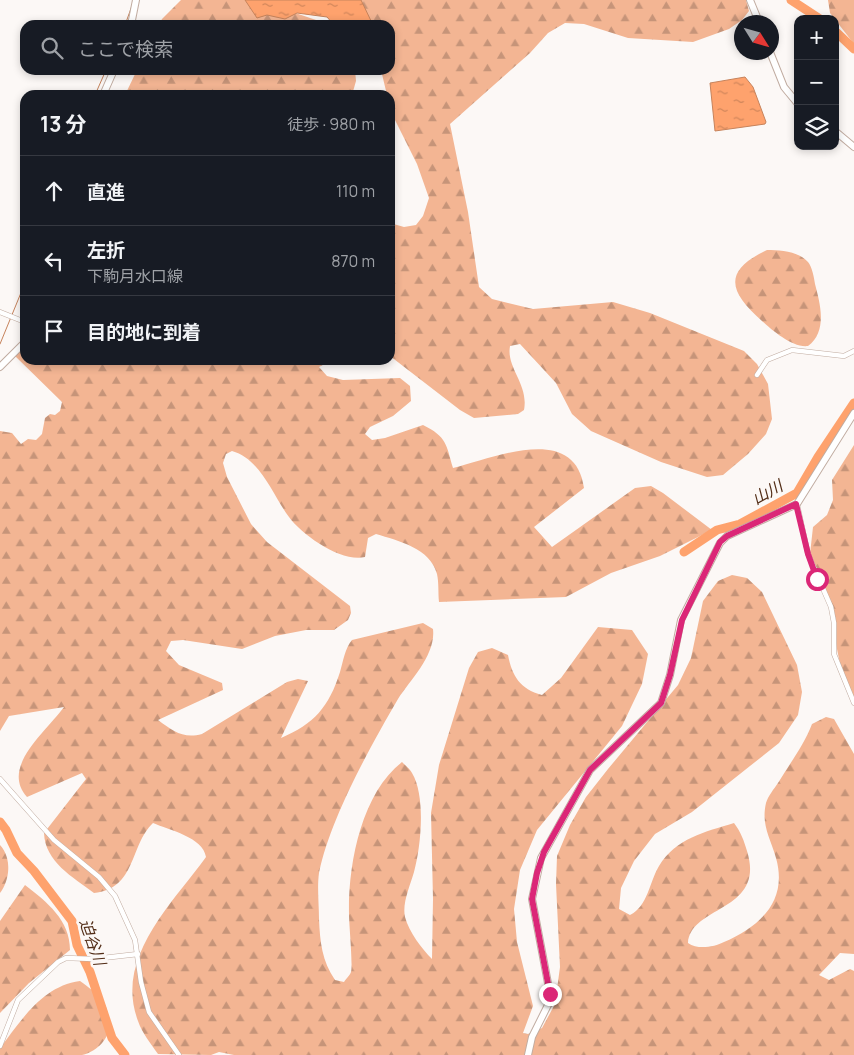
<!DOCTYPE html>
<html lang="ja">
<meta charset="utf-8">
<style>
:root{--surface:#171b24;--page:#242831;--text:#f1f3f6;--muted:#9ea1a6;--line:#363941}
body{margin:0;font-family:Manrope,"Noto Sans JP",sans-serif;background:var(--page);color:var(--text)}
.controls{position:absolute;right:15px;top:15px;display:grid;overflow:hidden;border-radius:10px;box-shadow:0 2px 8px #0003}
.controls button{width:45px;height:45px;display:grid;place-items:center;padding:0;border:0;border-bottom:1px solid var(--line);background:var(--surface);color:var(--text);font:25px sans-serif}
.compass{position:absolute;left:734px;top:15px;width:45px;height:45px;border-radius:50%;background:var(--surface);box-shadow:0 2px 8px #0003;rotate:127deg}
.stop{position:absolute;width:15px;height:15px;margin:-11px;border:4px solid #db2777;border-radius:50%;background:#fff}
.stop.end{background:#db2777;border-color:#fff;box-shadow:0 1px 5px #0008}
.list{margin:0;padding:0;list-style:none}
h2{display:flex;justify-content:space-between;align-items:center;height:65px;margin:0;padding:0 20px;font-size:21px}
h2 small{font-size:16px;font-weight:400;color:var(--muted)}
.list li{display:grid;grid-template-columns:32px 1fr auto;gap:15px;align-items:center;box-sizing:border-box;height:70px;padding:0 20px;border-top:1px solid var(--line)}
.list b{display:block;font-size:19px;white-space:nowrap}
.list p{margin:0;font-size:16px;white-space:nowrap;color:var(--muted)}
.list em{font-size:16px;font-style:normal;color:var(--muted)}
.icon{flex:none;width:28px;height:28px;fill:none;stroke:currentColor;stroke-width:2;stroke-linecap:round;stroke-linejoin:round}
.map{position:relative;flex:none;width:854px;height:1055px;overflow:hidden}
.search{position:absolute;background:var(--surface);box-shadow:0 2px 8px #0003;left:20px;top:20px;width:375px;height:55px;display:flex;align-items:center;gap:12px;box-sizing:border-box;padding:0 18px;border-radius:15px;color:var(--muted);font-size:19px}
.panel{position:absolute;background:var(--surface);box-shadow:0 2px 8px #0003;left:20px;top:90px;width:375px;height:275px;border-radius:15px}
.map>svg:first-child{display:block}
.forest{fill:url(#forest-firs)}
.water{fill:url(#water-ripples);stroke:#c6835c}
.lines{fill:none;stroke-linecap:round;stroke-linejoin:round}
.stream{stroke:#c6835c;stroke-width:1}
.river{stroke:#fea26d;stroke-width:9}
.street-casing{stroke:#c1aca1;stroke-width:5.5}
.secondary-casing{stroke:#c1aca1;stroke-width:8}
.street{stroke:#fff;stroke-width:4.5}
.secondary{stroke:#fff;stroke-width:6}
.route{stroke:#db2777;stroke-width:6}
.labels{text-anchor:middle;stroke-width:5;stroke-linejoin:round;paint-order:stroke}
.water-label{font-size:16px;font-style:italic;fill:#532e18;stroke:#fcf8f6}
</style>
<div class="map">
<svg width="854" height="1055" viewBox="0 0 854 1055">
<defs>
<pattern id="forest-firs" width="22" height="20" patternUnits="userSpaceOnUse" patternTransform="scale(1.25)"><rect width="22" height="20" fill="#f3b593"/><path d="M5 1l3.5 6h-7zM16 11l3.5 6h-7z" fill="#c69479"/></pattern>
<pattern id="water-ripples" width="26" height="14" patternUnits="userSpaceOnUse" patternTransform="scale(1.25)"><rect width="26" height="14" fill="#fea26d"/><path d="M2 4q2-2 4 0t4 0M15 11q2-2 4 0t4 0" fill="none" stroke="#cf855a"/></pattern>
</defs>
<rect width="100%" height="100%" fill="#fcf8f6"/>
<!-- forest -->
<g class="forest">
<path d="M181,0H257L319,21L324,25H159L162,19Z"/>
<path d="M348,0H746L749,11L742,20L729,29L693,42L628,38L584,24L565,23L548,33L530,53L450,124L468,212L479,287L492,299L533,309L613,302L650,313L744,351L757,364L768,384L772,419L766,434L748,454L723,475L707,477L661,462L591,431L572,414L556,383L520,344L510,346C506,368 529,384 524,410L518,414L474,418L460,410L390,356V223L404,227L416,225L423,216L429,198L417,164L390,110V95H387L381,70H390V25H370Z"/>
<path d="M828,0H854V44L830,13Z"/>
<path d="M137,70H355L356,81L352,95H125Z"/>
<path d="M767,250C780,250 798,251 808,262C812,267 814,277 815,284C820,303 828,331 808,346C793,348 773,331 762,321C729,292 722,271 767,250Z"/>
<path d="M25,345V360H332L319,367L327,376L343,380L400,378L410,386L411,401L393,416L370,427L365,434L372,440L385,438L423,425C447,437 446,444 453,468C494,458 575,422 584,488L534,527L552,547L635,488L651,486L663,493L712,530L660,556L611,573L566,597L439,602C438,593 439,583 437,574C430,548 399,541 376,534L368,538L365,557C342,563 302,535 289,517C273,496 261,459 232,451L226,454L223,463L227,477L251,524L267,542L350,606L351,613L348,620L334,630H306L275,636L242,649L183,640L171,641L166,651L179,665L222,683L223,690L158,720C173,731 183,739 202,734L287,682L298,679L308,681L281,738C314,724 329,707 340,672C343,662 345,648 352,640L423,623L433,629C436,655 411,679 398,699C370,747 330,819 319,873C317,887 319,904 319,919C320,942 322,961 335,980L344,982C346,979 350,975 351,972C353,964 349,925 349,914C348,865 361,794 402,762C405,765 410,769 412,773C426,796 421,847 414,872C410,886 402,903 405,917C409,932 422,949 432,959L433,899L431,813L439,765L469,668L478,652L492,648L508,655C512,676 520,689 542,695L561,678L598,627L632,630L648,654L642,684L622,726L537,830L520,870L514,909L517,942L533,1006L523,1033L528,1034L542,1028L555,1004L560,967L556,884L557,856L570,825L586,797L608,769L678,685L691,658L703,601L718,581L732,575L747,578L762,592L797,665L802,692L798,715L779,743L692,812L655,834L634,861L621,888L619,909L630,915C648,906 649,883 659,866C676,838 705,832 734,823C741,832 744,841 747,851C766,912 691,905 688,943C698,950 714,947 724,942C761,926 788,900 776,858C770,837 761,825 766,803C768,796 774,789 778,783C790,763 804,745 812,724L826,717L834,719L854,754V954L840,953L819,975L829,980L850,969L854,971V1055H234L219,1052L211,1055L158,1054C151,1044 142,1033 138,1021C114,958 172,904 206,857C203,837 169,830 153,823C129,846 137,888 94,893C73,877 45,862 44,833L86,779L82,773L27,797C0,767 46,732 64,707L9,716L0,731V431L12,433L21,444L28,439L36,440L42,434L45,418L50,414L55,415L60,411L62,402L15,356Z"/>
<path d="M854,445V700L840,664L836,644V619L810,554L813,527L827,515L833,500L832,480Z"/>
<path d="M0,845C12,858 10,880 0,893Z"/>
<path d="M25,885C47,902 70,920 70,950L29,983L0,1013V921Z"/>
<path d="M80,981C100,996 109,1000 109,1027C109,1040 94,1053 82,1055C55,1055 26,1055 0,1055V1048C21,1021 42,986 80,981Z"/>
</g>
<!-- water -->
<g class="water">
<path d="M245,0H361L373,25H334L327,17L297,13L285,19L267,15L257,18Z"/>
<path d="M745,77L753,87L766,122L765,124L715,131L710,83Z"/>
</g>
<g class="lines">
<!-- stream -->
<g class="stream">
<path d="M125,25L133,3"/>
<path d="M95,95L106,70"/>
<path d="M0,344L25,283"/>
</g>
<!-- river -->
<g class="river">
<path d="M791,0L820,19"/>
<path d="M835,31L854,49"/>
<path d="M684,552L717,530L740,524L797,493L818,457L854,403"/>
<path d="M0,822L6,830L17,853L34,871L72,921L77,945L90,972L112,1038L125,1055"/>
</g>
<defs>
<g id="street">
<path d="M0,312L25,322"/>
<path d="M757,375L767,360L792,350L844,356L854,351"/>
<path d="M797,504L808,554L831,607L834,623V654L854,703"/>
<path d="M0,779L54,840L99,877L115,896L135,940L141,982L149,1012L179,1055"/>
<path d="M0,1046L18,1000L58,962L66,958L94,959L138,954"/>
</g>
<g id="secondary">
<path d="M750,0L759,22"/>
<path d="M131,25L136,0"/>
<path d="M770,52L784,87L798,104"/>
<path d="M103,95L114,70"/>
<path d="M835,131L854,147"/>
<path d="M0,367L25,342"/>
<path d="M528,1055L532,1037L551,999L532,899L541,858L590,770L661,703L670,675L681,620L720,543L727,536L797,504L854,413"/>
</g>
</defs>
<!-- street casing -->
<use href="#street" class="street-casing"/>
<!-- secondary casing -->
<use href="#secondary" class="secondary-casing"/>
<!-- street -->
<use href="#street" class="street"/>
<!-- secondary -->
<use href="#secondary" class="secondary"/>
</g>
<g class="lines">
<!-- route -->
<path class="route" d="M550,994L532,899L537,873L544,852L590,770L661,703L670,675L682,620L720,542L727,536L796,504L808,554L817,579"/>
</g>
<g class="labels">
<!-- water labels -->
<g class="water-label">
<text transform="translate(767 492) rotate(-29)" y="6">山川</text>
<text transform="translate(93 942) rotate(71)" y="6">迫谷川</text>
</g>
</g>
</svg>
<div class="controls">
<button>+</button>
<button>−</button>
<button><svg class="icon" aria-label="layers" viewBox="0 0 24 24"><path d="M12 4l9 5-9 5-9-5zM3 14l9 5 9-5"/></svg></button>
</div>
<svg class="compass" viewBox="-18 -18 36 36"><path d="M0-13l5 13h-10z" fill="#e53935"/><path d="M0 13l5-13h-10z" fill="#9ea1a6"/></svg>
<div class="stop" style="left:817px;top:579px"></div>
<div class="stop end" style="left:550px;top:994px"></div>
<div class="search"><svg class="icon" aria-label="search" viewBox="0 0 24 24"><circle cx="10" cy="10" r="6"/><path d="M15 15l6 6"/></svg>ここで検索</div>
<section class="panel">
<h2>13 分<small>徒歩 · 980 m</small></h2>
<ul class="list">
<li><svg class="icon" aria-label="ahead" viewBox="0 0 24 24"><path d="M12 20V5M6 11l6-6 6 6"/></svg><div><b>直進</b></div><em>110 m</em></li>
<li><svg class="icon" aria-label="left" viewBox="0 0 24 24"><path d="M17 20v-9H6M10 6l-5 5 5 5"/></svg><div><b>左折</b><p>下駒月水口線</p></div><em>870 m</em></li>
<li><svg class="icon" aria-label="arrive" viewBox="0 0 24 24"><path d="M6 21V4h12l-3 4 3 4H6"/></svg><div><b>目的地に到着</b></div></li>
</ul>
</section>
</div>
